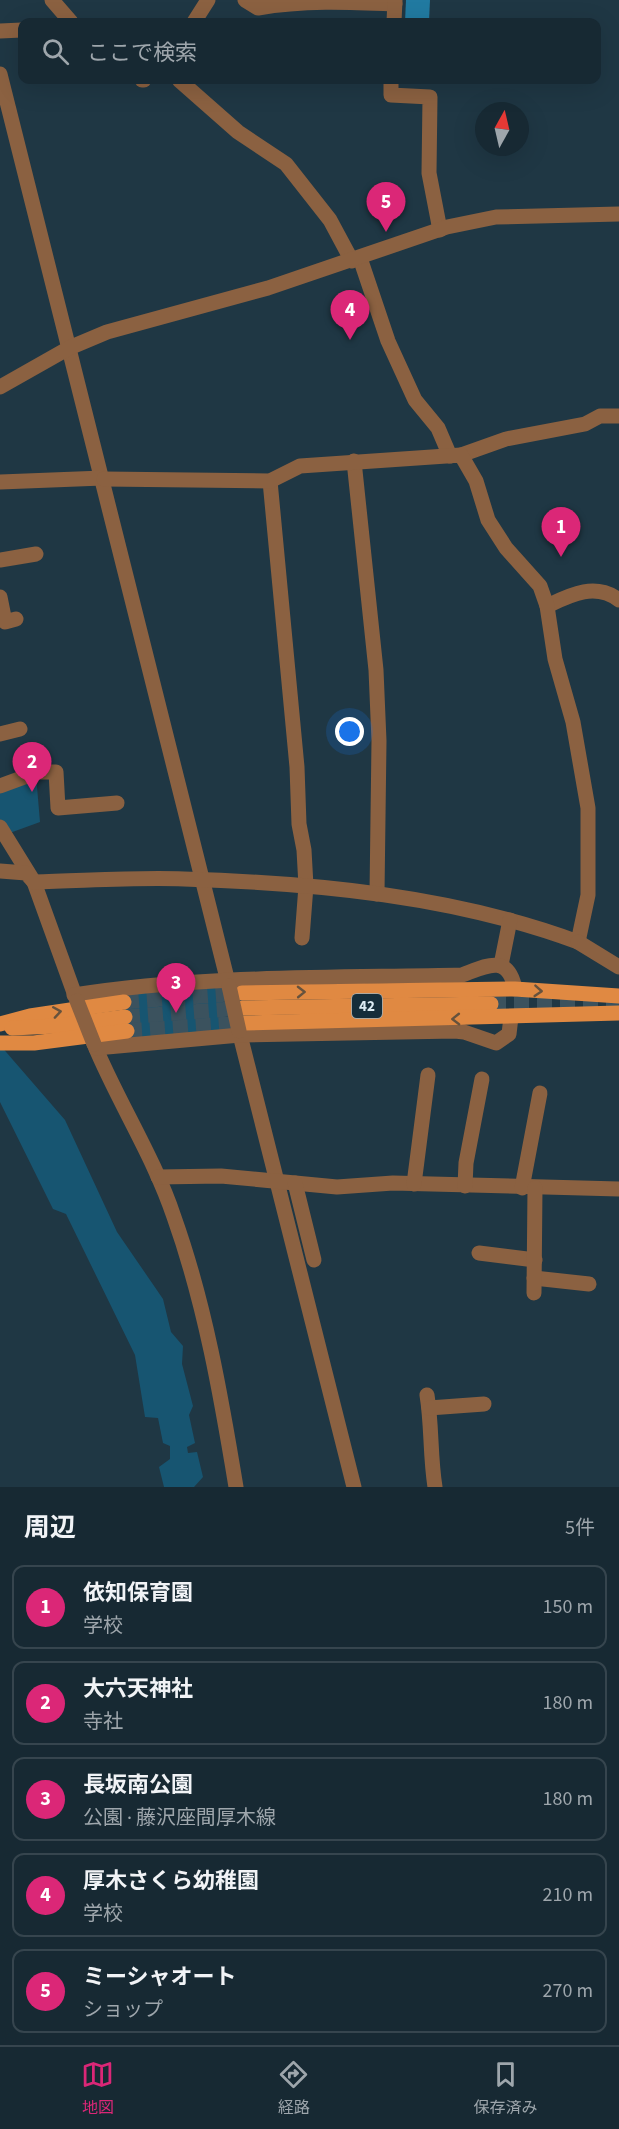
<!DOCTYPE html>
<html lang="ja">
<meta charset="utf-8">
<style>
:root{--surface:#172933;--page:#20313b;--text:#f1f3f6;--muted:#9ea6ac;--line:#36454e;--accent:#db2777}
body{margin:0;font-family:"Source Sans 3","Noto Sans JP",sans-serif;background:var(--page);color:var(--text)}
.compass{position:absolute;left:475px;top:102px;width:54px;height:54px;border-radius:50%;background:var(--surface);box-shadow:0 6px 24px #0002;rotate:8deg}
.you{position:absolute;left:350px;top:732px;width:21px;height:21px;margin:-15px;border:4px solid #fff;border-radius:50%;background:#1a73e8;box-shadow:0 0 0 9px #1a73e833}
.badge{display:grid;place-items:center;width:39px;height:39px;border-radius:50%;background:var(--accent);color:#fff;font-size:20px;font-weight:700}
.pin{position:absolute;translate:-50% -50px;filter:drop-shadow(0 2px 3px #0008)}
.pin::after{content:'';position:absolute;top:32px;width:21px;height:18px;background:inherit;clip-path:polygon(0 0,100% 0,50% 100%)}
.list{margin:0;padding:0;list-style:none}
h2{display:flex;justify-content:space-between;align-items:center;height:78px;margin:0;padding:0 24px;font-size:26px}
h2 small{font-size:20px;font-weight:400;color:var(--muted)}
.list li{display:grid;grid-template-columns:39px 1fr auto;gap:18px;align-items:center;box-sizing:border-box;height:84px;margin:0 12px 12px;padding:0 12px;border:2px solid var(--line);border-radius:12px}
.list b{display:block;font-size:22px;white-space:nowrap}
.list p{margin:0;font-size:20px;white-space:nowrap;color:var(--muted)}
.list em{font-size:20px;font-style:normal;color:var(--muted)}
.icon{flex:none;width:33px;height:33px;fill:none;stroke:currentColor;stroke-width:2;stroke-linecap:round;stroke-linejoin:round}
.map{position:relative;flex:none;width:619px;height:1487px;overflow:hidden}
.search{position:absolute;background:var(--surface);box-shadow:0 6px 24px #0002;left:18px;right:18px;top:18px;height:66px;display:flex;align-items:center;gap:15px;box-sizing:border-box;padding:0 21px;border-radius:12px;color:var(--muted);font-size:22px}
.sheet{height:558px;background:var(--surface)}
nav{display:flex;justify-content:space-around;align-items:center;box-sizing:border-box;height:84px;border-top:2px solid var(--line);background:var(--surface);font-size:16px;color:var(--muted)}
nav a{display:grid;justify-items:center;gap:3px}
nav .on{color:var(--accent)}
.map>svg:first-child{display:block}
.green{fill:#175571}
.water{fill:#217aa1}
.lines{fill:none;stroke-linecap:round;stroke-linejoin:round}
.major-tunnel{stroke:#3b525e;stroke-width:15;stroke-dasharray:15 8;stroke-linecap:butt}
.minor{stroke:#8b6141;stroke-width:15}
.major{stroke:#e08942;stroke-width:15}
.minor-bridge{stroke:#8b6141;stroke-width:15}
.oneway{stroke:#66523d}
.labels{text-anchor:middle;stroke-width:4.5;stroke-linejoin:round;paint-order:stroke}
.shield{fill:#152d3a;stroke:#a0b2bc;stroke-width:1.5}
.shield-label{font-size:15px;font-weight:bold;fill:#dcebf3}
</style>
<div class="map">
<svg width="619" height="1487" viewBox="0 0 619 1487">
<rect width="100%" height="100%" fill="#1f3744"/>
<!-- green -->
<g class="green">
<path d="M36,775L40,822L7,834L0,822V788Z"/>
<path d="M218,986L229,1031L129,1039L125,994Z"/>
<path d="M0,1045L65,1120L117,1232L163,1299L171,1332L183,1346L182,1364L193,1406L189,1415L195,1443L187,1447L188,1453L197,1452L203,1477L194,1487H164L159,1467L170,1459V1446L163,1443L158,1418L145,1417L135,1355L66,1214L53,1209L0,1102Z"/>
</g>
<!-- water -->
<path class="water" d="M406,0H430L429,22H405Z"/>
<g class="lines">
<!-- major-tunnel -->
<g class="major-tunnel">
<path d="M124,1002L242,993"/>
<path d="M491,1004H619"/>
<path d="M125,1017L243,1008"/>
<path d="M127,1031L244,1023"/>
</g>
<!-- minor -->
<g class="minor">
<path d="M52,0L71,22"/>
<path d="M245,0L258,8C304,0 348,2 395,4"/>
<path d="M194,22L208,0"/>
<path d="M394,22L395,0"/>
<path d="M0,31L22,30"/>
<path d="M0,74L229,986"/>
<path d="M142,80H144"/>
<path d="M179,80L238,132L286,164L330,220L352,261"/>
<path d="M391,80V95L430,97L429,173L440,230"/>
<path d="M360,258L388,341L415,400L438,428L450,456"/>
<path d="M0,387L69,348L107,332L268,288L447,227L496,217L619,214"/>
<path d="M461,455L506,439L585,424L600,416H619"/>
<path d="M354,461L376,670L379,741L377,894"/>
<path d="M270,481L297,767L299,824L304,850L306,886L302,938"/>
<path d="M0,482L103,478"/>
<path d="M0,560L36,554"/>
<path d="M0,597L5,622L16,619"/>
<path d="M547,606C570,595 595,582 619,600"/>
<path d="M0,734L20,729"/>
<path d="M0,786L38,772H56L58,808L117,803"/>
<path d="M0,827L34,882L77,1001"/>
<path d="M0,871L26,873L34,882C84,881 134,877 184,879C316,883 454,896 578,942L588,895V808L573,722L555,659L547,606L540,586L506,548L488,520L476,481L461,455L300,466L270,481L104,479"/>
<path d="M578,942L619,967"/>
<path d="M501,965L510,920"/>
<path d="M74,995C201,975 333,978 462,975C486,966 508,953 515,989"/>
<path d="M239,1031L354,1487"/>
<path d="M94,1044C118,1102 154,1157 174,1217C205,1304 221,1396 236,1487"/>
<path d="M96,1048L240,1035L455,1031L464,1032L496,1043L509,1034L511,1017"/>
<path d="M158,1177L221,1176L337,1187L393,1183L619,1189"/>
<path d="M295,1183L314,1260"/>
<path d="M414,1184L428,1075"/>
<path d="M465,1186L466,1163L482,1079"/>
<path d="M522,1188L540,1093"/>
<path d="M479,1253L535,1260"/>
<path d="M534,1278L589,1284"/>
<path d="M534,1293L535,1188"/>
<path d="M427,1395C432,1426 430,1456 435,1487"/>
<path d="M429,1408L484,1404"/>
</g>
<!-- major -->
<g class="major">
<path d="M242,993L515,989L619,996"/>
<path d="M243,1008L491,1004"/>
<path d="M244,1023L619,1013"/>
<path d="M0,1024L30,1016L124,1002"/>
<path d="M12,1028L56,1026L125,1017"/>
<path d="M0,1043H34L127,1031"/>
</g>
<!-- minor-bridge -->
<g class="minor-bridge">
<path d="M229,986L239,1031"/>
<path d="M77,1001L94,1044"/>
</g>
</g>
<!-- one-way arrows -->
<defs><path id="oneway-chevron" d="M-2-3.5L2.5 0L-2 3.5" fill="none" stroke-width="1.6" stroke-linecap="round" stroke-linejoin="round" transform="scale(1.5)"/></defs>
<g class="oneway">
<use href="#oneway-chevron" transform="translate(538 991) rotate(4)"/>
<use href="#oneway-chevron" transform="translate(301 992) rotate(-1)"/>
<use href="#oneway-chevron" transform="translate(57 1012) rotate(-9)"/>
<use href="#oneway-chevron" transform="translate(456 1019) rotate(179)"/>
</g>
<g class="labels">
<!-- shield labels -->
<rect class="shield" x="352" y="994" width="30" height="24" rx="4.5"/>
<g class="shield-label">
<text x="367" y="1011">42</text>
</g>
</g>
</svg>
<svg class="compass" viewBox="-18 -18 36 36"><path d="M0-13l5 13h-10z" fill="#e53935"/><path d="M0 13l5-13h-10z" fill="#9ea6ac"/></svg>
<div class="you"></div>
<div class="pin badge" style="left:561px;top:557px">1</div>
<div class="pin badge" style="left:32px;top:792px">2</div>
<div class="pin badge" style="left:176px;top:1013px">3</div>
<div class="pin badge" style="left:350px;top:340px">4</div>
<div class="pin badge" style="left:386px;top:232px">5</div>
<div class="search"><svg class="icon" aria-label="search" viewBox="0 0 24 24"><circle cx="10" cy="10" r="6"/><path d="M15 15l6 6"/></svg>ここで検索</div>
</div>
<section class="sheet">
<h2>周辺<small>5件</small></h2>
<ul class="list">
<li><span class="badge">1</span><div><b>依知保育園</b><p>学校</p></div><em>150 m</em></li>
<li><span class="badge">2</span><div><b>大六天神社</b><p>寺社</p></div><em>180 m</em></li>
<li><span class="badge">3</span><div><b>長坂南公園</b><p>公園 · 藤沢座間厚木線</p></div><em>180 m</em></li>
<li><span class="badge">4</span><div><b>厚木さくら幼稚園</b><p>学校</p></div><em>210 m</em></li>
<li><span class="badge">5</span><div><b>ミーシャオート</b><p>ショップ</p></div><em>270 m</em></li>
</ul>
</section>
<nav>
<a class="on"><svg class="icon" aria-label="map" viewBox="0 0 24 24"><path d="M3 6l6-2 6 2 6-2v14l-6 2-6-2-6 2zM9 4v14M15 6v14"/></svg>地図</a>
<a><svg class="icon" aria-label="directions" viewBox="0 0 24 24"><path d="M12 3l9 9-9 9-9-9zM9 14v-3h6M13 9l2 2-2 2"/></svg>経路</a>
<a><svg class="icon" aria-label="saved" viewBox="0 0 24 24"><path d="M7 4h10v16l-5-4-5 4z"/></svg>保存済み</a>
</nav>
